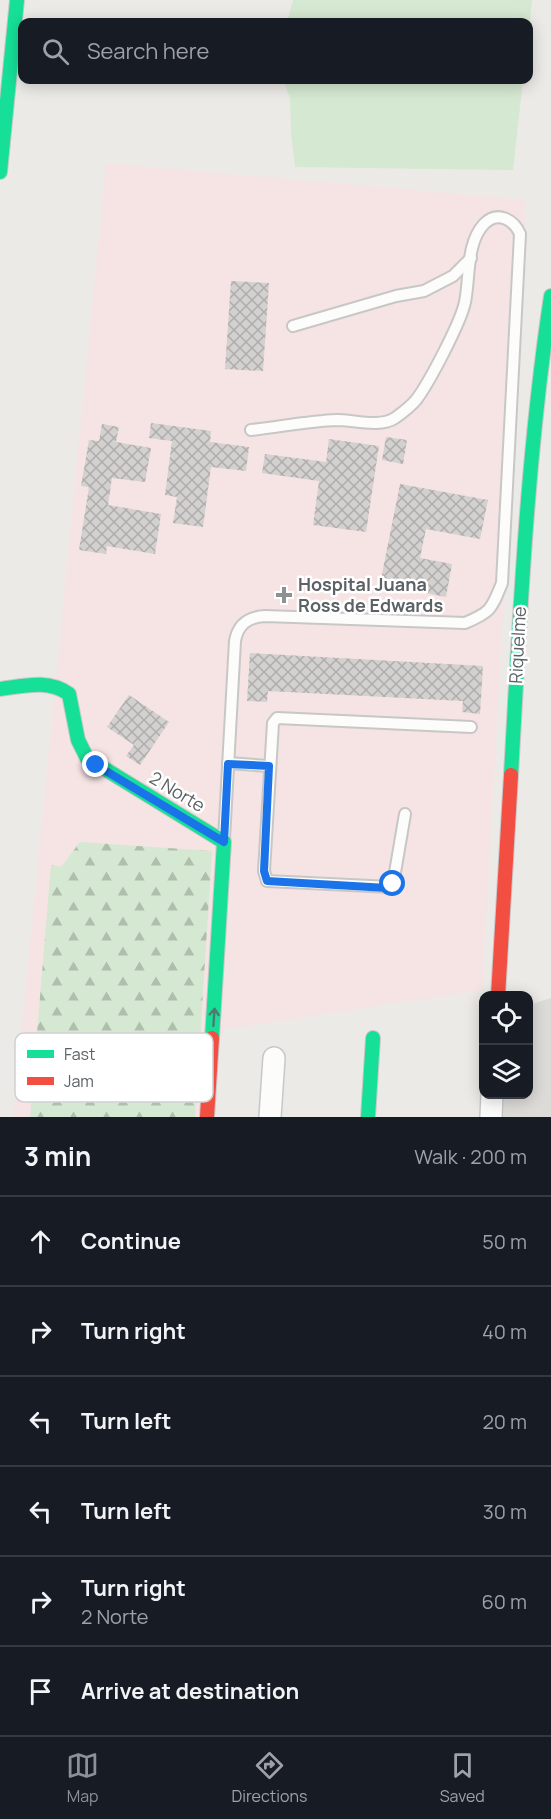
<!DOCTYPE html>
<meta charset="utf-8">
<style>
:root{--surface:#171b24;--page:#20242c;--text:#f1f3f6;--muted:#9ea1a6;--line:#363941;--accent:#8c9099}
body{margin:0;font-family:Manrope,sans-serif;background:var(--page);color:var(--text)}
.controls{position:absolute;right:18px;bottom:18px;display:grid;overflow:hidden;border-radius:12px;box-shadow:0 3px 15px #0003}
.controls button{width:54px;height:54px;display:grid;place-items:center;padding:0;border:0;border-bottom:2px solid var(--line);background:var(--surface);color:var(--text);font:30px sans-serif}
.stop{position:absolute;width:18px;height:18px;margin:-14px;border:4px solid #1a73e8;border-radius:50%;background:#fff}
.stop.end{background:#1a73e8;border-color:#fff;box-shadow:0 2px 6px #0008}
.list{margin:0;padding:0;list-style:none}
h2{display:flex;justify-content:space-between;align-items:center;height:78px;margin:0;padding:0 24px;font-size:26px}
h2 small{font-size:20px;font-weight:400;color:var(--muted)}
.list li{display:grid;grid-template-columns:39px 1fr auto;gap:18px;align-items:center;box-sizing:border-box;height:90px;padding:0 24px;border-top:2px solid var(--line)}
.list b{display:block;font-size:22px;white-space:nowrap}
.list p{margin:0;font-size:20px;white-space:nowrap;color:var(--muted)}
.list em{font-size:20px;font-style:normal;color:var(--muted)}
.icon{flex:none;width:33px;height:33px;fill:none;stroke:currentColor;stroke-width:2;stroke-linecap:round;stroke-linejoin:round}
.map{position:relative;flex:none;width:551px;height:1117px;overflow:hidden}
.search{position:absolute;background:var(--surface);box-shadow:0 3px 15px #0003;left:18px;right:18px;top:18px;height:66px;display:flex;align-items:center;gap:15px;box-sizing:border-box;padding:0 21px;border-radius:12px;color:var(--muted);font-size:22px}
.sheet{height:618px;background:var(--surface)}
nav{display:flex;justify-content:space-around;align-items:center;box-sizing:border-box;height:84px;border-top:2px solid var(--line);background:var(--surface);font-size:16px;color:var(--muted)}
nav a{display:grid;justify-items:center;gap:3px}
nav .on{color:var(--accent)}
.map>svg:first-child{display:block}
.industrial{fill:#dddbd7}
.medical{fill:#f5e4e3}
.grass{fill:#d5e8d1}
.forest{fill:url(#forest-firs)}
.building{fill:url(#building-cross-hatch)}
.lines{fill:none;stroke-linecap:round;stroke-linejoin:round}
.lane-casing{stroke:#c7c7c7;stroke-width:14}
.street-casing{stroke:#c7c7c7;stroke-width:24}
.fast-casing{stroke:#c8c8c8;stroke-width:16}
.jam-casing{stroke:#c8c8c8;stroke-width:16}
.lane{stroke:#fcfcfb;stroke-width:10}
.street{stroke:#fcfcfb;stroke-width:21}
.fast{stroke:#16e098;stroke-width:14}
.jam{stroke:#f24e42;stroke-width:14}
.oneway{stroke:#4d7a6f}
.route{stroke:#1a73e8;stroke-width:8}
.poi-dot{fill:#8e9192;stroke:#fff;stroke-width:2}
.labels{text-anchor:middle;stroke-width:5;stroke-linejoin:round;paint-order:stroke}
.poi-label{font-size:18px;font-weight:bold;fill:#5b6165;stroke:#fff;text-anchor:start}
.street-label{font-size:18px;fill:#5b6165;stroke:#fff}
.key{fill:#fff;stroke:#ced0d1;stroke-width:1.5}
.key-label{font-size:16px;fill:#5b6165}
</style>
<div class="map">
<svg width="551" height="1117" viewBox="0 0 551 1117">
<defs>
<pattern id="forest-firs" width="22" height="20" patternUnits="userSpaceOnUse" patternTransform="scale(1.5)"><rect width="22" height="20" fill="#d5e8d1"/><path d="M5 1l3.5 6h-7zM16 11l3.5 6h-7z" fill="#b0bfad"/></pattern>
<pattern id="building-cross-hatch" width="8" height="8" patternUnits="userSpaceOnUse" patternTransform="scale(1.5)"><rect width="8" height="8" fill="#d3d1cf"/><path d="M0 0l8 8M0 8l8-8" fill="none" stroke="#aeadac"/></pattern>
</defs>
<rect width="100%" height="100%" fill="#eceae6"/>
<!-- industrial -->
<path class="industrial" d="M551,998V1117H503L504,1095L528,1094L529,1005Z"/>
<!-- medical -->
<path class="medical" d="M106,163L526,200L482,990L224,1029L197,1117H13Z"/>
<!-- grass -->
<g class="grass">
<path d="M293,0H532L529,30L528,22H287Z"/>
<path d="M283,80H523L513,170L295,167L291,133L290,98Z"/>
</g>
<!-- forest -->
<path class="forest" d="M80,842L212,851L195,1117H30L51,865L61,867Z"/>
<!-- building -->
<g class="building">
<path d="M231,281L269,283L263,371L225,369Z"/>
<path d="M151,423L211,431L210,442L249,447L246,471L211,467L203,527L173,523L177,497L165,495L172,441L149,438Z"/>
<path d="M102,424L119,427L116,442L151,448L145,482L112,478L108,505L161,514L155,554L107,546L106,554L79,550L89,487L81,486L89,440L99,441Z"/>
<path d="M386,437L407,440L403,464L382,460Z"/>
<path d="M329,439L379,446L366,532L313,525L319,481L262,473L265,454L326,462Z"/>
<path d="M400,484L488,500L480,539L426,529L420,558L452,564L446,597L380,584Z"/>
<path d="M250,653L483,666L480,714L462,712L463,701L268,691L267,702L247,701Z"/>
<path d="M129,695L169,722L140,765L126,756L134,745L107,727Z"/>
</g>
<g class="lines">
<defs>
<g id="lane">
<path d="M293,326L396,296L424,291L453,276L471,258"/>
<path d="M228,763L269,766"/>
<path d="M405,814L393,884L391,887L267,881L264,871L273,723L277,718L471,727"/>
<path d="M224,839L235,641C238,624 248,617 265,616L465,623C491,612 491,610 502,583L520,234C514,220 498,210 484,224C466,243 470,278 465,302C461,322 429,383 416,400C411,406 402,413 395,418C380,428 354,420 337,420C309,421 279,427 251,430"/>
</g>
<g id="street">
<path d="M270,1117L274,1058"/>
<path d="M491,1117L492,1094"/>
</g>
<g id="fast">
<path d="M0,172L17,0"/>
<path d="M0,689C24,686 48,679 69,694L78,740L87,758L224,842L212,1038"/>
<path d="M511,775C520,614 527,455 551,296"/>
<path d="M368,1117L373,1038"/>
</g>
<g id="jam">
<path d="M498,996L511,775"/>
<path d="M207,1117L212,1038"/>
</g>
</defs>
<!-- lane casing -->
<use href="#lane" class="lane-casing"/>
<!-- street casing -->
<use href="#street" class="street-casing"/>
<!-- fast casing -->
<use href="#fast" class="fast-casing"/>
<!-- jam casing -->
<use href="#jam" class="jam-casing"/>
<!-- lane -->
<use href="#lane" class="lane"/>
<!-- street -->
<use href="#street" class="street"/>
<!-- fast -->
<use href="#fast" class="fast"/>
<!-- jam -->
<use href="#jam" class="jam"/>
</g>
<!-- one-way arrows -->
<defs><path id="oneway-shaft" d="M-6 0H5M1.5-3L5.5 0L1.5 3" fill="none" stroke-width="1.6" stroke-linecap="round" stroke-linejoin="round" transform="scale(1.5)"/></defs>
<use class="oneway" href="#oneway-shaft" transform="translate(214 1017) rotate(-86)"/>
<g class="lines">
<!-- route -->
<path class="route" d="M96,765L224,842L228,764L269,766L264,871L267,881L387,888L393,884"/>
</g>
<!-- markers -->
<path class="poi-dot" d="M281 586h6v6h6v6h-6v6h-6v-6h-6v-6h6z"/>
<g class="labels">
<!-- poi labels -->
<g class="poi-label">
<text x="298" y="591">Hospital Juana<tspan x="298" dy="21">Ross de Edwards</tspan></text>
</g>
<!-- street labels -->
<g class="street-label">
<text transform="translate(518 645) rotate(-87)" y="6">Riquelme</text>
<text transform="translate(177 792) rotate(31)" y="6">2 Norte</text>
</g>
</g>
<!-- legend -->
<rect x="15" y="1033" width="198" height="69" rx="9" class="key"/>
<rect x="27" y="1050" width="27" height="8" fill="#16e098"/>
<rect x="27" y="1077" width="27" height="8" fill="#f24e42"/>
<g class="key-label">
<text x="64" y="1060">Fast</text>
<text x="64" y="1087">Jam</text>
</g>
</svg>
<div class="controls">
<button><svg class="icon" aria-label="locate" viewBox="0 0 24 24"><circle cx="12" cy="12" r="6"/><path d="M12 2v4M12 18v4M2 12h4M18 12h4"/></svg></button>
<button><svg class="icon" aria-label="layers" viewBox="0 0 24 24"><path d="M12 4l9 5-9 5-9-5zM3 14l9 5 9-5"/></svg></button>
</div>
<div class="stop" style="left:393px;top:884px"></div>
<div class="stop end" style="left:96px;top:765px"></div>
<div class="search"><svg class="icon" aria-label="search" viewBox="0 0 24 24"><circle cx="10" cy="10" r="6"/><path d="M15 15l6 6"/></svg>Search here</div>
</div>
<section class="sheet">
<h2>3 min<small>Walk · 200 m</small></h2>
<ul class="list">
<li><svg class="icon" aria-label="ahead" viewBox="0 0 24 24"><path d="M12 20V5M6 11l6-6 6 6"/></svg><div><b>Continue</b></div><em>50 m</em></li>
<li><svg class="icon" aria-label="right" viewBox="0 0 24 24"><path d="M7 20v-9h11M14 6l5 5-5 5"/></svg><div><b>Turn right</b></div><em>40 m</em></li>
<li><svg class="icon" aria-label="left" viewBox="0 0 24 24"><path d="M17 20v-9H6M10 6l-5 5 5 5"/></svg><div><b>Turn left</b></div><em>20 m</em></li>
<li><svg class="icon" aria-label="left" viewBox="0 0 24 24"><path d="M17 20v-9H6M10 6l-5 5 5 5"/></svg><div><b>Turn left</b></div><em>30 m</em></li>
<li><svg class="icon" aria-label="right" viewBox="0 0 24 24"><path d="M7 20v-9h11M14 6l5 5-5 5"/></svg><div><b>Turn right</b><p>2 Norte</p></div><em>60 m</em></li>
<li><svg class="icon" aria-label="arrive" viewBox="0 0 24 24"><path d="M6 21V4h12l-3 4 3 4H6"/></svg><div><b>Arrive at destination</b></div></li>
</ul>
</section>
<nav>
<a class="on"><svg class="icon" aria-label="map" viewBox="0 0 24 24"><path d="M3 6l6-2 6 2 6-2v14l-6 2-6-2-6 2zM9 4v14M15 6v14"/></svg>Map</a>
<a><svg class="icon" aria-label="directions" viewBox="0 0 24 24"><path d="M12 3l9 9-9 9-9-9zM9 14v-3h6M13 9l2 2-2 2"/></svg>Directions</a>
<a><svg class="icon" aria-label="saved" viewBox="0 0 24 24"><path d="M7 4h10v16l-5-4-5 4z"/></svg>Saved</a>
</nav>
